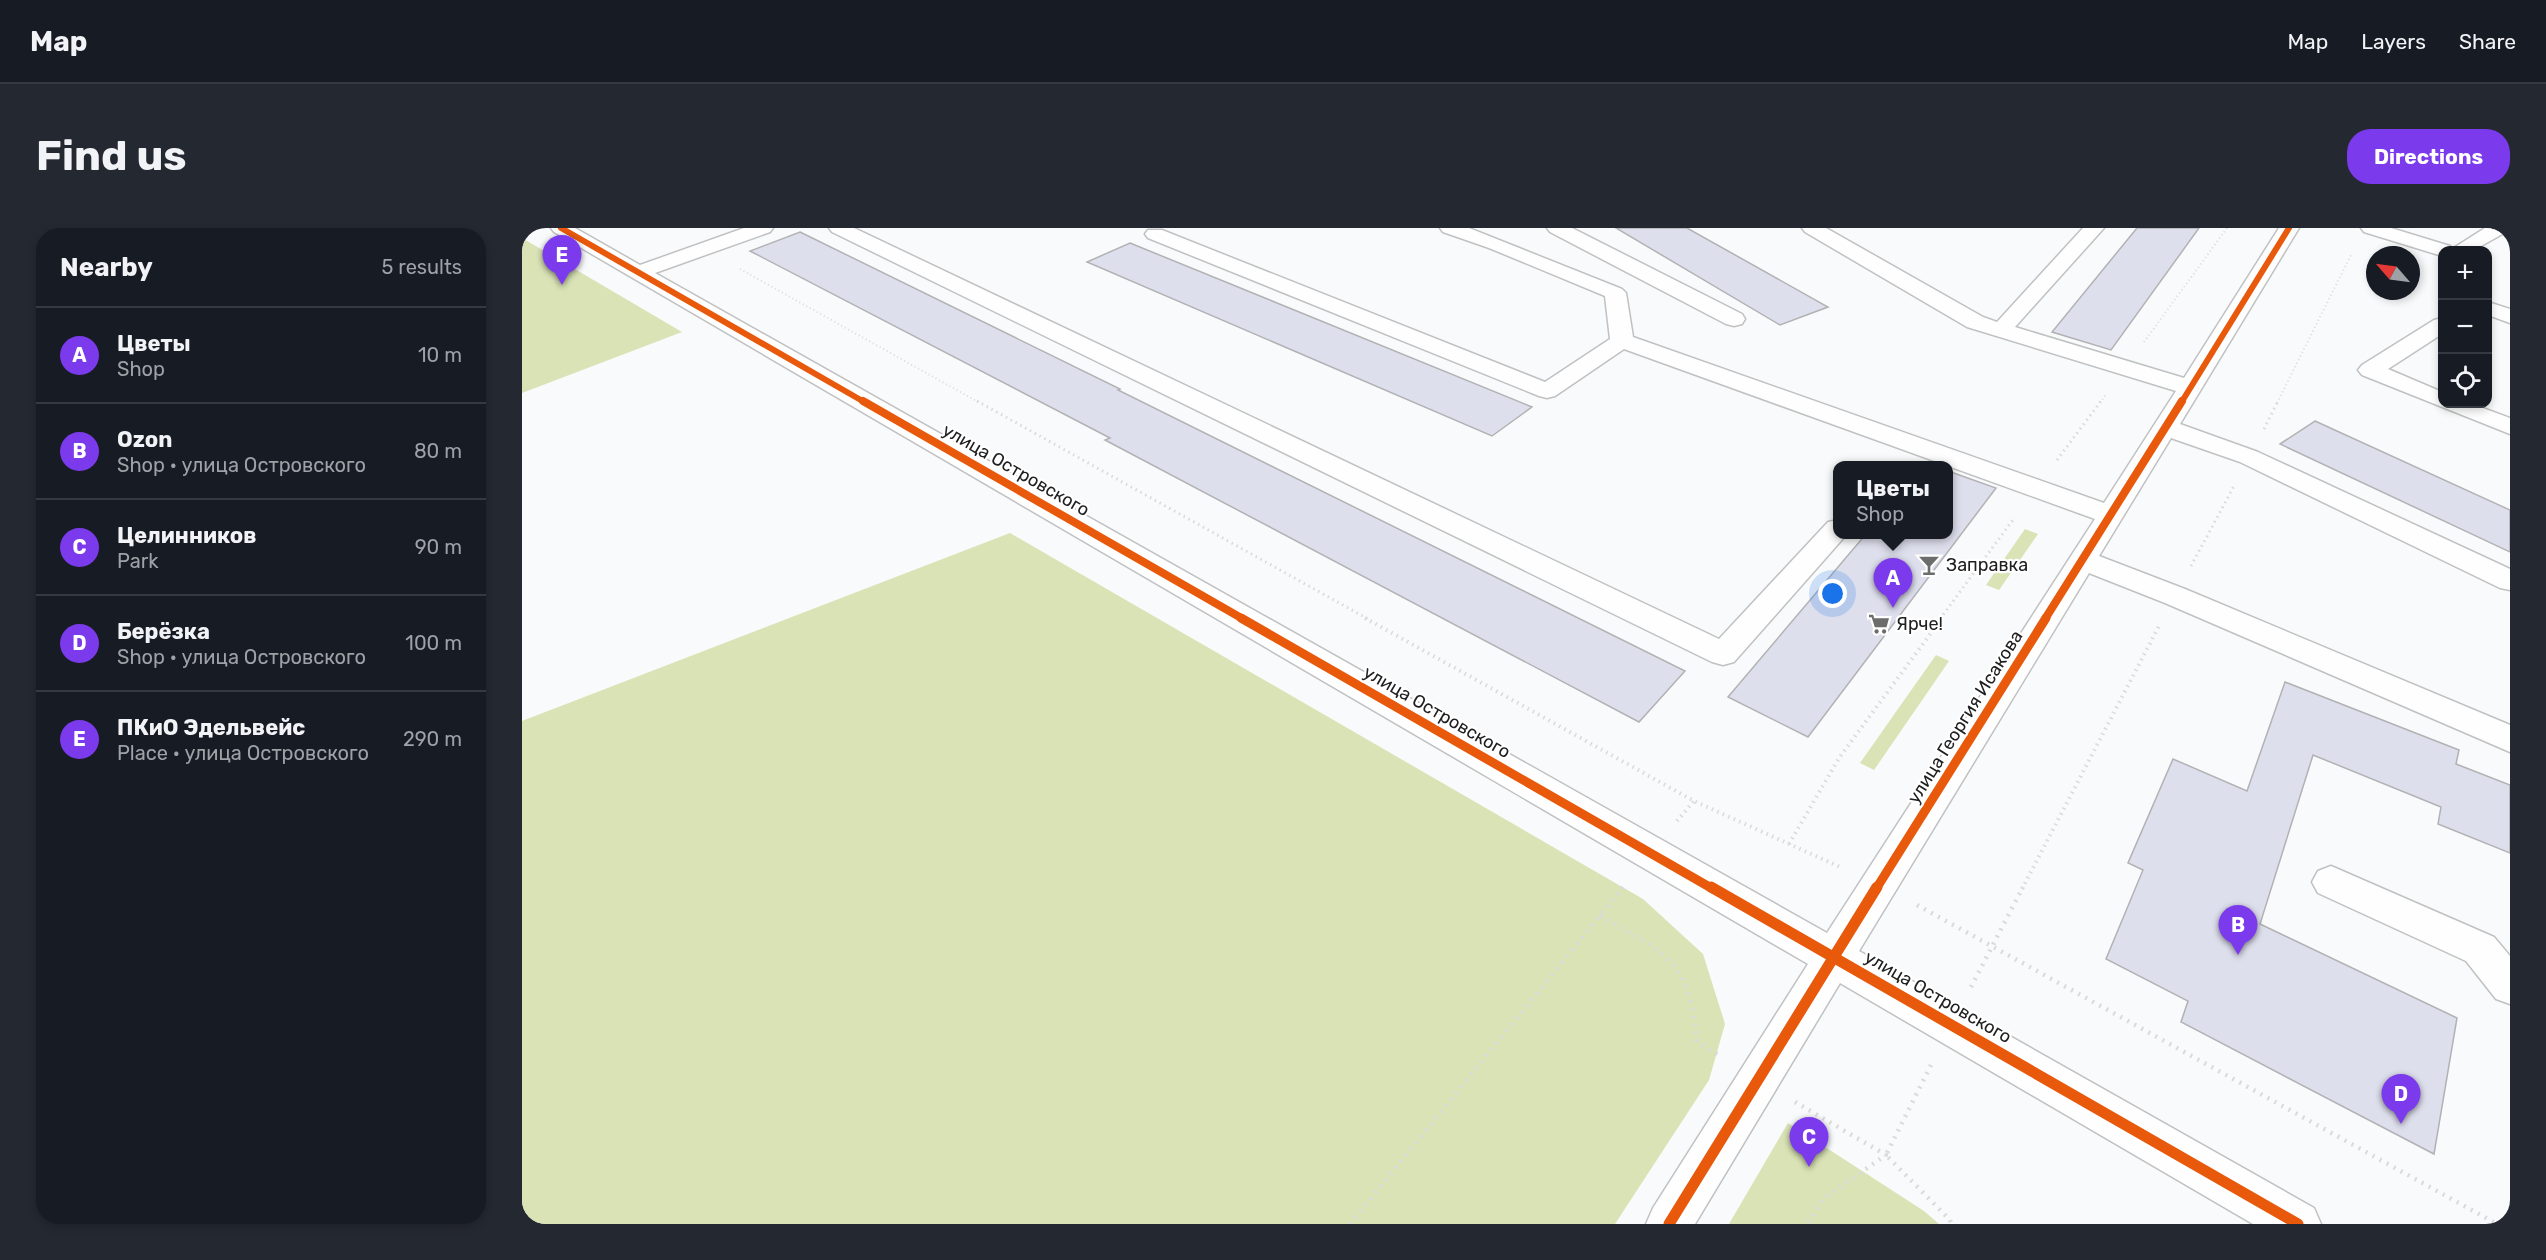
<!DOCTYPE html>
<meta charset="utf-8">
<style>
:root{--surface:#171b24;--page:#242831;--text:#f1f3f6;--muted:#9ea1a6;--line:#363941;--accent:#7c3aed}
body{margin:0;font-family:Rubik,sans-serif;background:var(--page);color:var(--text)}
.controls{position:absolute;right:18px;top:18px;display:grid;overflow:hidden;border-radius:12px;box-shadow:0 3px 9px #0003}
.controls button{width:54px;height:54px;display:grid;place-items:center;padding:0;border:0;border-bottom:2px solid var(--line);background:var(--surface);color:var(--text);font:30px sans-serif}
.compass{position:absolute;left:1844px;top:18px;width:54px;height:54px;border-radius:50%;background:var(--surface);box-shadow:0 3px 9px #0003;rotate:298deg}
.you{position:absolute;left:1311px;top:366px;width:21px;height:21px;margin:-15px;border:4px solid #fff;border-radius:50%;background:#1a73e8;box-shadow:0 0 0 9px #1a73e833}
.badge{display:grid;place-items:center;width:39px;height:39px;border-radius:50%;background:var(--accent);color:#fff;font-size:20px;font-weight:700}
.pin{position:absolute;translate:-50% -50px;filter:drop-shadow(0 2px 3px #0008)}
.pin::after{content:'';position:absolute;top:32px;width:21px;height:18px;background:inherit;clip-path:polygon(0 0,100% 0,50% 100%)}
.popup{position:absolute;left:1311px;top:233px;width:120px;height:78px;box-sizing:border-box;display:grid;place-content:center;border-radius:12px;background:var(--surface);filter:drop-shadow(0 2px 4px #0005);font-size:20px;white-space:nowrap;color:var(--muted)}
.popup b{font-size:22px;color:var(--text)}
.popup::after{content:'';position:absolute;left:50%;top:100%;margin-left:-12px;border:12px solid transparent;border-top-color:var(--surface)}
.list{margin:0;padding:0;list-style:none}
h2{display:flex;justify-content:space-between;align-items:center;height:78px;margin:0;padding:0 24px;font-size:26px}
h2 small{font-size:20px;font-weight:400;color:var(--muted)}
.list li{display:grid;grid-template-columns:39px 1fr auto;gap:18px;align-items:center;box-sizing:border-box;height:96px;padding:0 24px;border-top:2px solid var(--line)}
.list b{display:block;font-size:22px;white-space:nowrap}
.list p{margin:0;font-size:20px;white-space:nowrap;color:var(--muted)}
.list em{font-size:20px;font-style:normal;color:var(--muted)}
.icon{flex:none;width:33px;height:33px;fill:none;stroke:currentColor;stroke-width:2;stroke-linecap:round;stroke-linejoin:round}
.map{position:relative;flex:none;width:1988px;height:996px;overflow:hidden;border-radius:24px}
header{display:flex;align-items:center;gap:36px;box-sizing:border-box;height:84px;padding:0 30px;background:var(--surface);border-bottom:2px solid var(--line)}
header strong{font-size:28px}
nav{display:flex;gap:33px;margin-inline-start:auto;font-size:21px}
.intro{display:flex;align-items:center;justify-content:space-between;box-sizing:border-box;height:144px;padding:0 36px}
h1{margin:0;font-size:42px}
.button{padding:15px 27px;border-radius:24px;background:var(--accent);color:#fff;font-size:21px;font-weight:700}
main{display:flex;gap:36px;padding:0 36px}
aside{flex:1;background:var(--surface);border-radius:24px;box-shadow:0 3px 9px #0003}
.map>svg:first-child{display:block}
.green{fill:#d9e3b5}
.building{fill:#dedfed;stroke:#b2b2b4;stroke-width:1.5}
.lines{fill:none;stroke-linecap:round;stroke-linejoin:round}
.minor-casing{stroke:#c0c1c2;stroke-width:3}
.path-far3{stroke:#d9dadb;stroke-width:2;stroke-dasharray:1 3;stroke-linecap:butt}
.path-far2{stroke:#d9dadb;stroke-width:3;stroke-dasharray:1.5 4;stroke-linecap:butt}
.path-far1{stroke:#d9dadb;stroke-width:4;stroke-dasharray:1.5 4.5;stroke-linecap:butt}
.path{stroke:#d9dadb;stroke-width:4.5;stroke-dasharray:2 6;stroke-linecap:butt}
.minor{fill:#fefefe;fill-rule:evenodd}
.cycleway-far3-casing{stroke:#fff;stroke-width:8}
.cycleway-far2-casing{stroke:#fff;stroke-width:10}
.cycleway-far1-casing{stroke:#fff;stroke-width:13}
.cycleway-casing{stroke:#fff;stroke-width:15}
.cycleway-far3{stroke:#e8590c;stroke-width:6}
.cycleway-far2{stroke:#e8590c;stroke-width:8}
.cycleway-far1{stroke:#e8590c;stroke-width:9}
.cycleway{stroke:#e8590c;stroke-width:11}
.labels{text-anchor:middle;stroke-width:4.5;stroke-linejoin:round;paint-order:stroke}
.street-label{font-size:18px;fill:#202021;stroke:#fff}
.poi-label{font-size:18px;fill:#202021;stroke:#fff;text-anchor:start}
</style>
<header>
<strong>Map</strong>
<nav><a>Map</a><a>Layers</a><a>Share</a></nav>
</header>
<div class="intro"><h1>Find us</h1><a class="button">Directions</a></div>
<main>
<aside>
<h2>Nearby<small>5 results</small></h2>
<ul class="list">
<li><span class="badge">A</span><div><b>Цветы</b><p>Shop</p></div><em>10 m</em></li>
<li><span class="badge">B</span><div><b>Ozon</b><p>Shop · улица Островского</p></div><em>80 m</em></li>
<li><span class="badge">C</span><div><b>Целинников</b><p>Park</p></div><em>90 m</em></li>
<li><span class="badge">D</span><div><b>Берёзка</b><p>Shop · улица Островского</p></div><em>100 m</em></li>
<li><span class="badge">E</span><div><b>ПКиО Эдельвейс</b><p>Place · улица Островского</p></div><em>290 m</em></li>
</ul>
</aside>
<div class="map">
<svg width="1988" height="996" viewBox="0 0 1988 996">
<rect width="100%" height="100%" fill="#f9fafb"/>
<!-- green -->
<g class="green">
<path d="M0,10L160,104L0,165Z"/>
<path d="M1503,301L1516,306L1477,362L1464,357Z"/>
<path d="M488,305L1121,671L1181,726L1203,796L1187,852L1093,996H0V493Z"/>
<path d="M1414,427L1427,433L1352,542L1338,535Z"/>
<path d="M1266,895L1402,983L1417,996H1207Z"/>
</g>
<!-- building -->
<g class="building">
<path d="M1094,0H1165L1306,79L1258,97Z"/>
<path d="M1615,0H1677L1589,122L1530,104Z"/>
<path d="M278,4L598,161L596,162L1163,443L1117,494L583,212L588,210L228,23Z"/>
<path d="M608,15L1010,179L970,208L565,34Z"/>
<path d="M1793,193L1988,282V324L1758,216Z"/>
<path d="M1426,243L1474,260L1286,509L1206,469L1344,306H1426Z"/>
<path d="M1763,454L1937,522L1934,536L1988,557V625L1916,596L1919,579L1791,527L1738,696L1935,790L1912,926L1659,794L1666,773L1584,731L1621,642L1606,635L1651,531L1725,563Z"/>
</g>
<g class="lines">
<defs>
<g id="minor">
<path d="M29,0H53L118,37L222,0H251L248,4L133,45L1305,705L1573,291L1102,121L1033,168L1025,170L1017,168L626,10L623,6L626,2H640L1023,154L1088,111L1083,68L967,20L921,4L918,0H947L1100,61L1104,65L1111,109L1582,275L1654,163L1445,99L1283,4L1280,0H1304L1461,89L1475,94L1561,0H1582L1493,99L1662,150L1757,0H1777L1658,196L1736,224L1988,341V362L1978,360L1718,234L1649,210L1577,328L1663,361L1988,497V524L1643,375L1567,345L1337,723L1792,980L1799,996H1731L1318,755L1173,996H1124L1131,980L1286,736L32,4Z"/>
<path d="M307,0H332L1197,411L1306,294L1316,292V306H1325L1212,434L1201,437L1190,434L310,4Z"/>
<path d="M1025,0H1050L1220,86L1223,91L1220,96L1212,98L1204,96L1028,4Z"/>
<path d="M1839,0H1869L1928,18L1930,21L1963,0H1987L1984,4L1952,22H1920V28L1842,4Z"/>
<path d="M1966,74L1988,81V95L1966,87Z"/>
<path d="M1920,90V106L1866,141L1920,164V176H1950L1988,190V206L1840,147L1836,142L1840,137L1912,92Z"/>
<path d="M1809,638L1972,709L1988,728V776L1974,771L1944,733L1796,665L1790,654L1796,643Z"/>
</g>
</defs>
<!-- minor casing -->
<use href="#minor" class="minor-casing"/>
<!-- path-far3 -->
<g class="path-far3">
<path d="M218,41L458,175"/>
<path d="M1622,114L1705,0"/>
<path d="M1578,175L1584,166"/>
<path d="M1755,175L1830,25"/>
</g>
<!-- path-far2 -->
<g class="path-far2">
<path d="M455,173L846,391"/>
<path d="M1742,201L1756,173"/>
<path d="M1535,232L1579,173"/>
<path d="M1669,338L1712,258"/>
<path d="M1418,391L1493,289"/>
</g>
<!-- path-far1 -->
<g class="path-far1">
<path d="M843,390L1172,573L1318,639"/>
<path d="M1155,593L1172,573"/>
<path d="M1267,616L1317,530L1420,390"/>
<path d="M1100,661L1103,657"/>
<path d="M1500,661L1637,398"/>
</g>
<!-- path -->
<g class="path">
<path d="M1395,677L1975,996"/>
<path d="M1078,688C1145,725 1168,733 1175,814L1200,829"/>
<path d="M1449,759L1501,659"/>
<path d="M1409,837L1364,927L1428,992L1429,996"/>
<path d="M1273,874L1364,927L1302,970L1285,996"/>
<path d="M828,996L1101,659"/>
</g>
<!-- minor -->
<use href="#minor" class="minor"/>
<defs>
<g id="cycleway-far3">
<path d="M39,0L344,175"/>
<path d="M1659,175L1767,0"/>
</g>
<g id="cycleway-far2">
<path d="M341,173L721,391"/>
<path d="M1523,391L1660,173"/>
</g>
<g id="cycleway-far1">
<path d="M719,390L1191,661"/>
<path d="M1354,661L1524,390"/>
</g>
<g id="cycleway">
<path d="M1189,659L1776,996"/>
<path d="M1147,996L1355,659"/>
</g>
</defs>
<!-- cycleway-far3 casing -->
<use href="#cycleway-far3" class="cycleway-far3-casing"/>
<!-- cycleway-far2 casing -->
<use href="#cycleway-far2" class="cycleway-far2-casing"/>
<!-- cycleway-far1 casing -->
<use href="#cycleway-far1" class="cycleway-far1-casing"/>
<!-- cycleway casing -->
<use href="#cycleway" class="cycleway-casing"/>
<!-- cycleway-far3 -->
<use href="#cycleway-far3" class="cycleway-far3"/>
<!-- cycleway-far2 -->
<use href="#cycleway-far2" class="cycleway-far2"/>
<!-- cycleway-far1 -->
<use href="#cycleway-far1" class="cycleway-far1"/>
<!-- cycleway -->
<use href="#cycleway" class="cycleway"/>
</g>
<!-- icons -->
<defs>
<symbol id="bar-bare" viewBox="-9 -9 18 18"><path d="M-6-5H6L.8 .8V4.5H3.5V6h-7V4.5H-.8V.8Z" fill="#6c6c6d" stroke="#fff" stroke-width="2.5" paint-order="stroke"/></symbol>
<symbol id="supermarket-bare" viewBox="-9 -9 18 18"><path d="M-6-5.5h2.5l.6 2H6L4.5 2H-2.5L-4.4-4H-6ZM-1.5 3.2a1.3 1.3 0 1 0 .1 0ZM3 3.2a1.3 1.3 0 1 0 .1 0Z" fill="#6c6c6d" stroke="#fff" stroke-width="2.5" paint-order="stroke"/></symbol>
</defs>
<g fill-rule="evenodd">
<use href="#bar-bare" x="1392" y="322" width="30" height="30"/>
<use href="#supermarket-bare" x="1342" y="381" width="30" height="30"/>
</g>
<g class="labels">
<!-- street labels -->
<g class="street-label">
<text transform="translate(494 242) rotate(30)" y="6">улица Островского</text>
<text transform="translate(915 484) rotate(30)" y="6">улица Островского</text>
<text transform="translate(1443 489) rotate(-58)" y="6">улица Георгия Исакова</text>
<text transform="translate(1416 769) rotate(30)" y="6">улица Островского</text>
</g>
<!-- poi labels -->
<g class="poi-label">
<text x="1424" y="343">Заправка</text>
<text x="1374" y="402">Ярче!</text>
</g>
</g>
</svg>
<div class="controls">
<button>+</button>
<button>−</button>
<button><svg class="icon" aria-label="locate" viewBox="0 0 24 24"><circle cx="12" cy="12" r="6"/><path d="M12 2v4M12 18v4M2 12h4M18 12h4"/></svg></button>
</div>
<svg class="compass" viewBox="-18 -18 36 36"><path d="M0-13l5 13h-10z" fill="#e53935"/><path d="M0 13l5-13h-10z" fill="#9ea1a6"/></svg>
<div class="you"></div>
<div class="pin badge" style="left:1371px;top:380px">A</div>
<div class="popup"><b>Цветы</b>Shop</div>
<div class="pin badge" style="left:1716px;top:727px">B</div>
<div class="pin badge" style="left:1287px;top:939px">C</div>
<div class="pin badge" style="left:1879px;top:896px">D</div>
<div class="pin badge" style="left:40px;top:57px">E</div>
</div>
</main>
